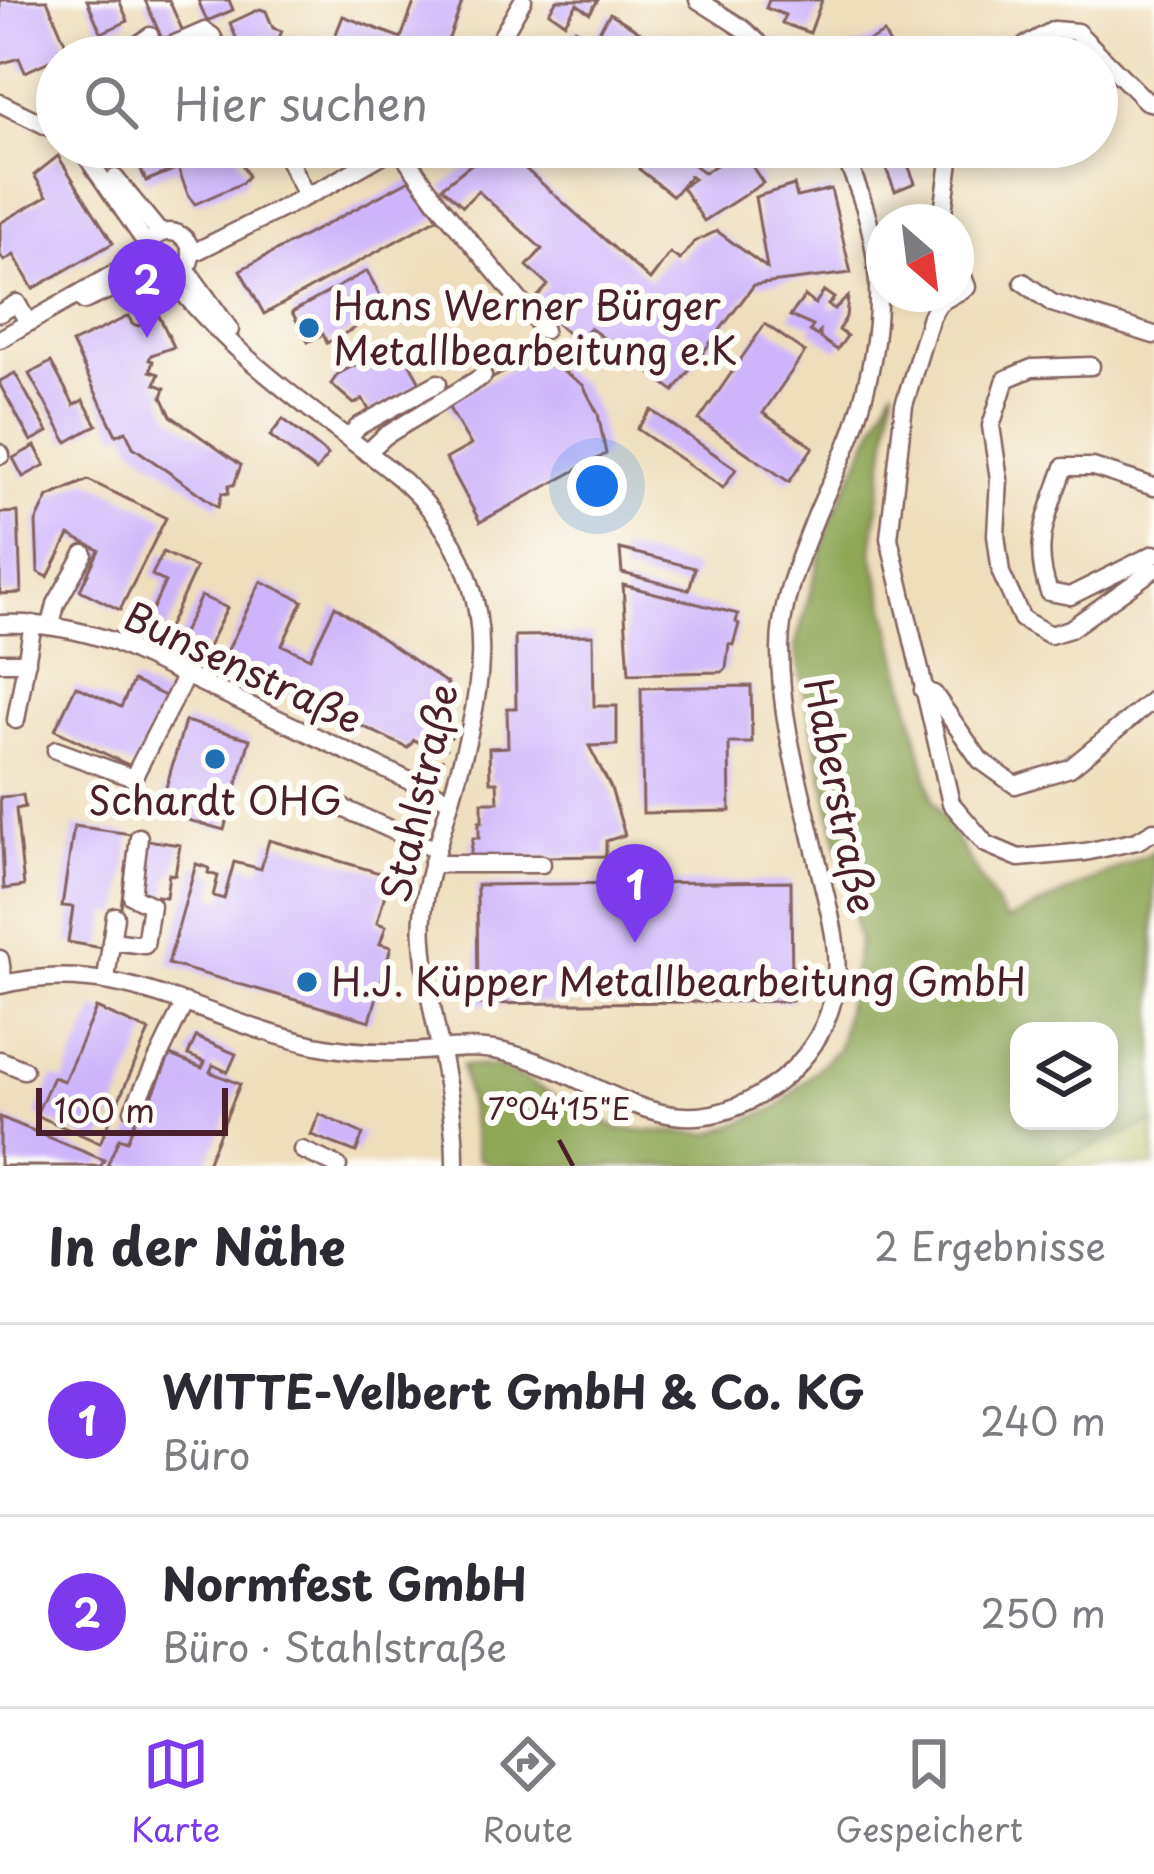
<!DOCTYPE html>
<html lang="de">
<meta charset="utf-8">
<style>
:root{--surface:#fff;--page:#f2f2f3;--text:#2b2b33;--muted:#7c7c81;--line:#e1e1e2;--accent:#7c3aed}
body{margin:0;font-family:"Playpen Sans",sans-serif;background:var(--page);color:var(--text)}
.controls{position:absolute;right:36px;bottom:36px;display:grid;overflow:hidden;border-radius:24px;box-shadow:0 6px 18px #0003}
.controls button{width:108px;height:108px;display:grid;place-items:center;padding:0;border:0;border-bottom:3px solid var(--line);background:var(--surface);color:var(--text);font:60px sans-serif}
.compass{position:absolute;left:866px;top:204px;width:108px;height:108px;border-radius:50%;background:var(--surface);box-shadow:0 6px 18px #0003;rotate:152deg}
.scale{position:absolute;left:36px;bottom:30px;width:192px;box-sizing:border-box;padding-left:12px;border:6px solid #4a1f2b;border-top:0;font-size:33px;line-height:42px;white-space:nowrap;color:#4a1f2b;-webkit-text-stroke:9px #fdfcf7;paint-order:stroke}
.you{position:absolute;left:597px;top:486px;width:42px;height:42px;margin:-30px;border:9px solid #fff;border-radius:50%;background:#1a73e8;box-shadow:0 0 0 18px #1a73e833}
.badge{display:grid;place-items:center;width:78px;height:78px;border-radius:50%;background:var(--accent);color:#fff;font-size:39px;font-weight:700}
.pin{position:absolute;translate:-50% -99px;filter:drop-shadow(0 3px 6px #0008)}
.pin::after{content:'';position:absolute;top:63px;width:42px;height:36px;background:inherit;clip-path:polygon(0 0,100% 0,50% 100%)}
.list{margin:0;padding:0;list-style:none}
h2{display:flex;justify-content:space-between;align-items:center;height:156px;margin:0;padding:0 48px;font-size:51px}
h2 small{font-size:39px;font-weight:400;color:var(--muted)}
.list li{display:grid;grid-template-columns:78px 1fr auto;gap:36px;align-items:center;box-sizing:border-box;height:192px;padding:0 48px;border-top:3px solid var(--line)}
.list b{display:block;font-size:45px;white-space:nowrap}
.list p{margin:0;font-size:39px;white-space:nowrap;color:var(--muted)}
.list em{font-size:39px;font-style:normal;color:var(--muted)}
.icon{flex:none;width:66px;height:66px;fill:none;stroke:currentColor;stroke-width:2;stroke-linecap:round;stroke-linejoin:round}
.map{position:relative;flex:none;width:1154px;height:1166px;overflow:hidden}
.search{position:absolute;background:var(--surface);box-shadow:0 6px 18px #0003;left:36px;right:36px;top:36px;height:132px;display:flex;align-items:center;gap:30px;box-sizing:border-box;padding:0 42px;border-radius:66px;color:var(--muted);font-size:45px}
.sheet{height:540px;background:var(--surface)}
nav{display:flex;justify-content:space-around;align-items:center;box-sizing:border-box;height:168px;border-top:3px solid var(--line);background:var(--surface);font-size:33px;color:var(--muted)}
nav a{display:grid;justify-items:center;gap:6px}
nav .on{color:var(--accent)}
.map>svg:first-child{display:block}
.green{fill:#b5c162;stroke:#807046;stroke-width:3}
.forest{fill:#90a758;stroke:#6d6342;stroke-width:3;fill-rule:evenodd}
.building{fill:#ceb5fb}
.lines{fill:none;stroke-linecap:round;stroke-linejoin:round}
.minor-casing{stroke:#83625e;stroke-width:21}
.path{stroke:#83625e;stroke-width:3;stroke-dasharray:3 9;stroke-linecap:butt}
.minor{stroke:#fff;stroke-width:16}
.ticks{fill:none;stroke:#4a1f2b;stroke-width:4.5}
.poi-dot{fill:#1f6fb2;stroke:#fdfcf7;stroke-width:4.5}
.labels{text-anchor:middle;stroke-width:12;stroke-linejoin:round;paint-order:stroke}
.poi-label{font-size:39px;fill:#4a1f2b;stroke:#fdfcf7;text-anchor:start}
.street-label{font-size:39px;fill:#4a1f2b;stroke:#fdfcf7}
.ticks-label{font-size:30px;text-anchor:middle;fill:#4a1f2b;stroke:#fdfcf7;stroke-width:12;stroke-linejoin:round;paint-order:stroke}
</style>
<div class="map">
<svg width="1154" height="1166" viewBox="0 0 1154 1166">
<rect width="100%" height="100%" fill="#fdfcf7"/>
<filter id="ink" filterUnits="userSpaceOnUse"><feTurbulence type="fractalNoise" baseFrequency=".00833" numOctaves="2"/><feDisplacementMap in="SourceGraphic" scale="24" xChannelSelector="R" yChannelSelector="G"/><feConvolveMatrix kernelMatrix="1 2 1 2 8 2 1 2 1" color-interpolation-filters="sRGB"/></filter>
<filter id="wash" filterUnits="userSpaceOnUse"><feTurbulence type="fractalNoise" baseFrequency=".004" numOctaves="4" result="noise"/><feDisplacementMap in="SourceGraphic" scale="48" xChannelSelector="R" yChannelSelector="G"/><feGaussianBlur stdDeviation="2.7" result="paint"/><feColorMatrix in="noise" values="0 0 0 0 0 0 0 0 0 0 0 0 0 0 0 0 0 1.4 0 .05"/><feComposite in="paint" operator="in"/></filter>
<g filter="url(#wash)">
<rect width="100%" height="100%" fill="#eedebc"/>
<!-- green -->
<path class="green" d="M1154,1122V1166H1043L1150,1124Z"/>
<!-- forest -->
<path class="forest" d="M894,386L872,550L933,801L1006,921L1154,851V1122L1043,1166H496L478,1159L462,1065L500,1067L619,1129L712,1134L777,1108L839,1048L859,942L795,648L829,524ZM1019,1031H1109V1121H1019Z"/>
<g id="blocks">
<!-- building -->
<g class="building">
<path d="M0,0H47L69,52L25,72L19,58L0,64Z"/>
<path d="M87,0H119L128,21L101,33Z"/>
<path d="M145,0H169L183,32L163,41Z"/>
<path d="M198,0H229L233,10L207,21Z"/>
<path d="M415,0H463L442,57H327L343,16L401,38Z"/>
<path d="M557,0H598L590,13L577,4L565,23L549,12Z"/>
<path d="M769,0H822L810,33L782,23L785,15L766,8Z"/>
<path d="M260,9L266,11L273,28L282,31L275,47L267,51L270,57H244L230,23Z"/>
<path d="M610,13L667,49L662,57H558L575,29L593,40Z"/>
<path d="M884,33L896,57H838Z"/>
<path d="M131,147H233L248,176L242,183L195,204L189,197L178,168L146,181Z"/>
<path d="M493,147H501L650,280L670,253L680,260L694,242L717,231L767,268L755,197L794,185L797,197L831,189L851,273L754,285L674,391L590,328L577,342L533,302L548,285L527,266L542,249L478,191L463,206L442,187Z"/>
<path d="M632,147H671L704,173L741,149L763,183L704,221L682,187L694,179L690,176L673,196L639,169L647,158Z"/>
<path d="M901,147L915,183L895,191L881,156Z"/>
<path d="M58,156L113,243L33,289L14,255L4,261L0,255V223L47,196L34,175Z"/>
<path d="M410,180L438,218L264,314L240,270Z"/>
<path d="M367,271L388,310L327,343L323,334L308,342L292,312Z"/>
<path d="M824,291L834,298L828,305L834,309L848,297L846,317L839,330L847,336L837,350L820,338V332L817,336L810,331L813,326L790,316L805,296L815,304Z"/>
<path d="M129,316L132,324L139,326L159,316L174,347L151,355L149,360L153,361L150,371L159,374L155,384L165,388L162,397L171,416L241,465L234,485H229L228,494L222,493L218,507L133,447L126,431L116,435L72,343Z"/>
<path d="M765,324L805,352L763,413L813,447L789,482L699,420Z"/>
<path d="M398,343L421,384L370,412L363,399L354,404L331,384L338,374Z"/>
<path d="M525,361L556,366L583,385L598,414L606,454L480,522L446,459L471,445L446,403Z"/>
<path d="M51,362L74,405L83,400L97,425L67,442L29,374Z"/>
<path d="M15,373L48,432L31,441L0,385V381Z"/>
<path d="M651,410L736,469L723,488L637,429Z"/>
<path d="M283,419L328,455L316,471L270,436Z"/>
<path d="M35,446L45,465L23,477L13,458Z"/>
<path d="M88,480L166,518L120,610L80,590L99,550L69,535L48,577L38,572L36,522L48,497Z"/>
<path d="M18,512L21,593L0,594V513Z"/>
<path d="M620,549L695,568L689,590L622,573Z"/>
<path d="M163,552L196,568L167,630L147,621L165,582L152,575Z"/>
<path d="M261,581L303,601L282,645L310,658L335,606L448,684L420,743L414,740L408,748L271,682L255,675L253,680L242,674L244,670L223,660Z"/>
<path d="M623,585L738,614L736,622L739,624L733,645L729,644L726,668L722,672L629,674Z"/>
<path d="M201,596L227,608L206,651L180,639Z"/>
<path d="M593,635L594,706H617V745L589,746L611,788L625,835L606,841V856L470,858L473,838H479V822H482V802H498L497,782H490L489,748L508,747L507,708H516L515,636Z"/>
<path d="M133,681L167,697L133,767L55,730L76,686L121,707Z"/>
<path d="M751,686L752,743H729L730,811L643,813L641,688Z"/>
<path d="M185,721L250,739L224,830L159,812Z"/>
<path d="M23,795L25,807L16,809L24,886L4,889L0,797Z"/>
<path d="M74,826L131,834L120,914L108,912L102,948L68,942L73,907L62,906Z"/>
<path d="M147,840L180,845L175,875L169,874L166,897L156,896V899L139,893Z"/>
<path d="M269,840L390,876L377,923L386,926L380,944L391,947L370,1021L168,964L196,864L209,868L208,873L218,876L213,896L224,899L234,862L261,869Z"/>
<path d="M791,881L792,1001L478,1004L477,885Z"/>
<path d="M96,1008L149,1031L100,1143L36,1115L53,1077L64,1081Z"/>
<path d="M196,1037L236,1054L228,1072L213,1065L210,1072L240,1084L206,1166H107L119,1138L127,1141L145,1097L151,1099L170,1055L202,1068L205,1062L188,1055Z"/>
<path d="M319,1114L363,1134L356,1152L311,1135Z"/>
<path d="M0,1117L104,1160L101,1166H0Z"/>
</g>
</g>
</g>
<g filter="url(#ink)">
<use href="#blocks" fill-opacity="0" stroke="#83625e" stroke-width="3"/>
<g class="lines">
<defs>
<g id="minor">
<path d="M698,0L742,28L774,57"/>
<path d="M120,57L150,36"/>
<path d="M145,57L205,31L212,36L220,52"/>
<path d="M490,57L523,0"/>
<path d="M1004,57L1054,30L1077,32L1146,101L1154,103"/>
<path d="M0,103L57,131"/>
<path d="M80,147L148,246"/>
<path d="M282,147L306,196"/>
<path d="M398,147L439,204L544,330"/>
<path d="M115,178L160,233"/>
<path d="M897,222L943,212"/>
<path d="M945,222L943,212L952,147"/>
<circle cx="169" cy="254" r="22"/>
<path d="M193,253L331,184L396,147"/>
<path d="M956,259L967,287L939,303L931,316L904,405L889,538L951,803L986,844L1019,858L1085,852L1137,841L1154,831"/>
<path d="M186,269L230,330"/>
<path d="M170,276C215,336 277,384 337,430C370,455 408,479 433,513C514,619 473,720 441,834C431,869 420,904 423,941C428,1017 456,1090 455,1166"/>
<path d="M1023,282L1052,303L1154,335"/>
<path d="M84,301L154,270"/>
<path d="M0,313L17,303L28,323"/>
<path d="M0,339L147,255"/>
<path d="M1091,366L1032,368L1006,379L991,426L999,479L996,535L1001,573L1022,619L1050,635L1070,629L1154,569"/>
<path d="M348,438L359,426L438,383"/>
<path d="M0,453L1,455"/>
<path d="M367,453L385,436L483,376"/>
<path d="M1154,487L1093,467H1064C1048,514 1031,544 1049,592L1070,596L1154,554"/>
<path d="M0,624C41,622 77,629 115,642L450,800"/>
<path d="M51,625L56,604L84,554"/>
<path d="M0,662H27"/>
<path d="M923,690L934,694L980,760L1015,785L1070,768L1154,699"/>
<path d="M16,720L33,624"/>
<path d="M56,750L133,778L186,675"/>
<path d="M334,804L436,850"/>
<path d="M432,864H542"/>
<path d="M111,941L145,945L151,905L132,896L139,837"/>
<path d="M0,959L4,984"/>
<path d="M106,979L115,916"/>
<path d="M0,985C120,955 203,1021 315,1045C344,1051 376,1053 405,1052C439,1051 471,1044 504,1052C606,1075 673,1166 781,1080C810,1056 829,1026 835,988C841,949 829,910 820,872C804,799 780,725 780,650C780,603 798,562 815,519C828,486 847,453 857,419C888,321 887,240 840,147"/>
<path d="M0,1060L24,1070"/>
<path d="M133,1110L185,1002"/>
<path d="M302,1150L338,1166"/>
</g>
</defs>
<!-- minor casing -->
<use href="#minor" class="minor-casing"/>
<!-- path -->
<path class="path" d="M442,761L452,735"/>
<!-- minor -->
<use href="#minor" class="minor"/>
</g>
</g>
<!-- ticks -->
<path class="ticks" d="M559,1140L573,1166"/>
<!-- markers -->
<g class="poi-dot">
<circle cx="309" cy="328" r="12"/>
<circle cx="215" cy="759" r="12"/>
<circle cx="307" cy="982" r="12"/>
</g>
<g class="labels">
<!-- poi labels -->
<g class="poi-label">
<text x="333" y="320">Hans Werner Bürger<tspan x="333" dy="45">Metallbearbeitung e.K</tspan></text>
<text x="215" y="815" text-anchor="middle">Schardt OHG</text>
<text x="331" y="996">H.J. Küpper Metallbearbeitung GmbH</text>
</g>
<!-- street labels -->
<g class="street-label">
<text transform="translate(243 668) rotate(25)" y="14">Bunsenstraße</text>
<text transform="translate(420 793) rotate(-77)" y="14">Stahlstraße</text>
<text transform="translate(840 796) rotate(79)" y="14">Haberstraße</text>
</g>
</g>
<g class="ticks-label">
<text x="559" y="1120">7°04'15"E</text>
</g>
</svg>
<div class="controls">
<button><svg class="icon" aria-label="layers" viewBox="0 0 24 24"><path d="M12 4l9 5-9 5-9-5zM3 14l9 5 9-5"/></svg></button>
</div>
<svg class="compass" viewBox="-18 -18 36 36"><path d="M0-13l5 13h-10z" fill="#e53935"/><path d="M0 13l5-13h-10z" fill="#7c7c81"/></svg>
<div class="scale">100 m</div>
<div class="you"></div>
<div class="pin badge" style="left:635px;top:943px">1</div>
<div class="pin badge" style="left:147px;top:338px">2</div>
<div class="search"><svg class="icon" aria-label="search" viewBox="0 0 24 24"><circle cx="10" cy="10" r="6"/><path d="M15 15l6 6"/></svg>Hier suchen</div>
</div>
<section class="sheet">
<h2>In der Nähe<small>2 Ergebnisse</small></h2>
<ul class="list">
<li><span class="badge">1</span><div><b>WITTE-Velbert GmbH &amp; Co. KG</b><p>Büro</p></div><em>240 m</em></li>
<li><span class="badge">2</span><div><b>Normfest GmbH</b><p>Büro · Stahlstraße</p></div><em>250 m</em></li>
</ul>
</section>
<nav>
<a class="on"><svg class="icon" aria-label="map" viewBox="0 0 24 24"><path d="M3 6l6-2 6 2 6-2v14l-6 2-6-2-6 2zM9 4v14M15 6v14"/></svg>Karte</a>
<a><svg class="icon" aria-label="directions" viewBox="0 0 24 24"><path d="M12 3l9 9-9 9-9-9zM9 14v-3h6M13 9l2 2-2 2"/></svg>Route</a>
<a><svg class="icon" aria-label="saved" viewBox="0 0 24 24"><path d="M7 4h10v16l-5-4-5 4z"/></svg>Gespeichert</a>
</nav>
